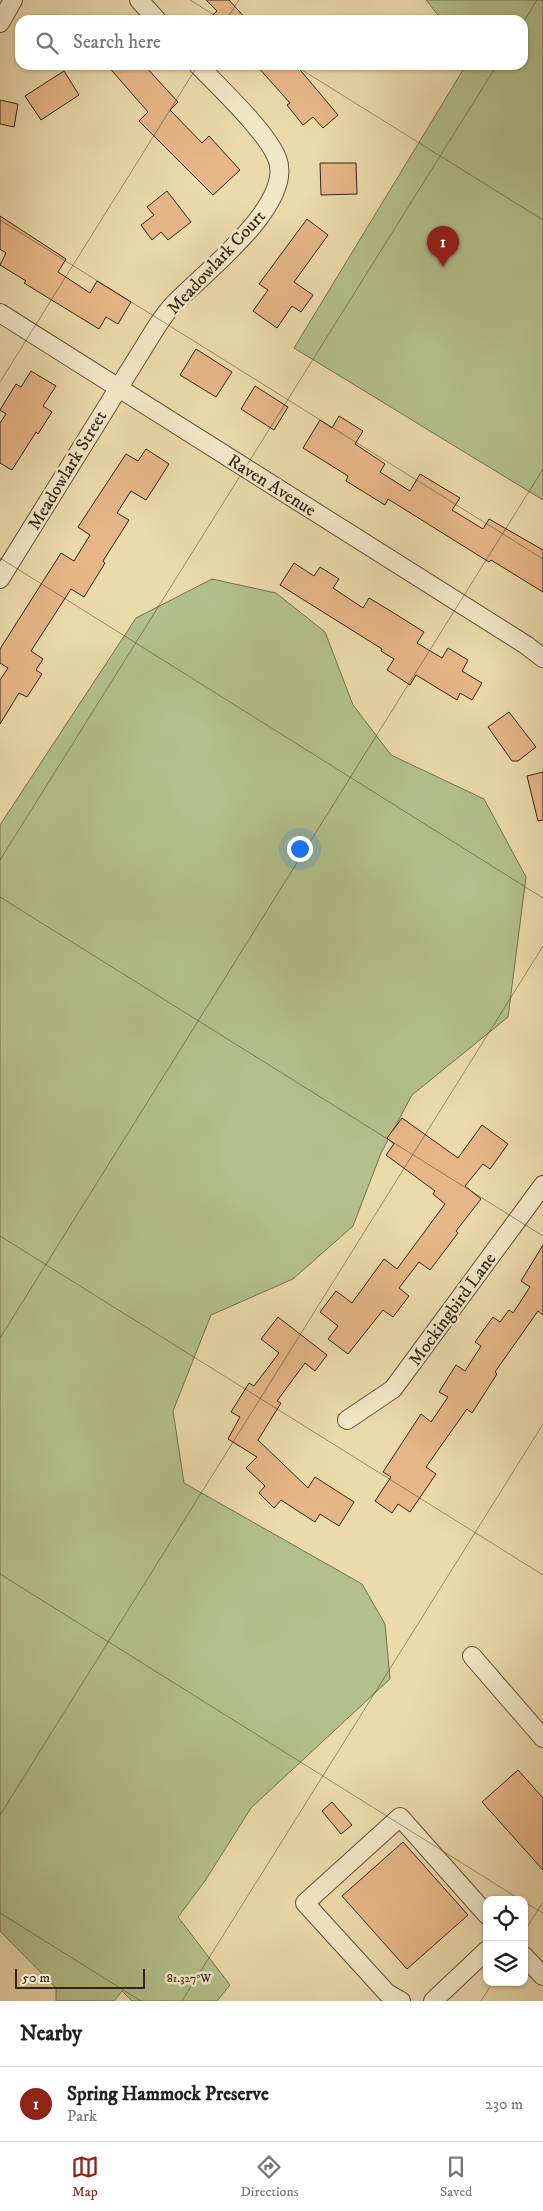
<!DOCTYPE html>
<meta charset="utf-8">
<style>
:root{--surface:#fff;--page:#f6f6f6;--text:#222;--muted:#767676;--line:#e0e0e0;--accent:#8f2418}
body{margin:0;font-family:"IM FELL DW Pica",serif;background:var(--page);color:var(--text)}
.controls{position:absolute;right:15px;bottom:15px;display:grid;overflow:hidden;border-radius:10px;box-shadow:0 1px 4px #0004}
.controls button{width:45px;height:45px;display:grid;place-items:center;padding:0;border:0;border-bottom:1px solid var(--line);background:var(--surface);color:var(--text);font:25px sans-serif}
.scale{position:absolute;left:15px;bottom:12px;width:130px;box-sizing:border-box;padding-left:5px;border:2px solid #342517;border-top:0;font-size:14px;line-height:18px;white-space:nowrap;color:#342517;-webkit-text-stroke:4px #f2e7c8;paint-order:stroke}
.you{position:absolute;left:299px;top:848px;width:18px;height:18px;margin:-12px;border:4px solid #fff;border-radius:50%;background:#1a73e8;box-shadow:0 0 0 8px #1a73e833}
.badge{display:grid;place-items:center;width:32px;height:32px;border-radius:50%;background:var(--accent);color:#fff;font-size:16px;font-weight:700}
.pin{position:absolute;translate:-50% -41px;filter:drop-shadow(0 1px 2px #0008)}
.pin::after{content:'';position:absolute;top:26px;width:18px;height:15px;background:inherit;clip-path:polygon(0 0,100% 0,50% 100%)}
.list{margin:0;padding:0;list-style:none}
h2{display:flex;justify-content:space-between;align-items:center;height:65px;margin:0;padding:0 20px;font-size:21px}
h2 small{font-size:16px;font-weight:400;color:var(--muted)}
.list li{display:grid;grid-template-columns:32px 1fr auto;gap:15px;align-items:center;box-sizing:border-box;height:75px;padding:0 20px;border-top:1px solid var(--line)}
.list b{display:block;font-size:19px;white-space:nowrap}
.list p{margin:0;font-size:16px;white-space:nowrap;color:var(--muted)}
.list em{font-size:16px;font-style:normal;color:var(--muted)}
.icon{flex:none;width:28px;height:28px;fill:none;stroke:currentColor;stroke-width:2;stroke-linecap:round;stroke-linejoin:round}
.map{position:relative;flex:none;width:543px;height:2001px;overflow:hidden}
.search{position:absolute;background:var(--surface);box-shadow:0 1px 4px #0004;left:15px;right:15px;top:15px;height:55px;display:flex;align-items:center;gap:12px;box-sizing:border-box;padding:0 18px;border-radius:15px;color:var(--muted);font-size:19px}
.sheet{height:140px;background:var(--surface)}
nav{display:flex;justify-content:space-around;align-items:center;box-sizing:border-box;height:70px;border-top:1px solid var(--line);background:var(--surface);font-size:14px;color:var(--muted)}
nav a{display:grid;justify-items:center;gap:2px}
nav .on{color:var(--accent)}
.map>svg:first-child{display:block}
.green{fill:#b3c08b;stroke:#747251}
.building{fill:#e6b687;stroke:#342517}
.lines{fill:none;stroke-linecap:round;stroke-linejoin:round}
.minor-casing{stroke:#62523c;stroke-width:20}
.minor{stroke:#f2e7c8;stroke-width:18}
.ticks{fill:none;stroke:#342517;stroke-width:1;stroke-opacity:0.45}
.labels{text-anchor:middle;stroke-width:5;stroke-linejoin:round;paint-order:stroke}
.street-label{font-size:18px;fill:#342517;stroke:#f2e7c8}
.ticks-label{font-size:12px;text-anchor:middle;fill:#342517;stroke:#f2e7c8;stroke-width:5;stroke-linejoin:round;paint-order:stroke}
</style>
<div class="map">
<svg width="543" height="2001" viewBox="0 0 543 2001">
<rect width="100%" height="100%" fill="#ebdaaa"/>
<filter id="stains"><feTurbulence type="fractalNoise" baseFrequency=".004" numOctaves="4"/><feColorMatrix values="0 0 0 0 .2 0 0 0 0 .09 0 0 0 0 .02 0 0 0 .5 -.17"/></filter>
<radialGradient id="worn" r=".72"><stop offset=".6" stop-color="#630" stop-opacity="0"/><stop offset="1" stop-color="#630" stop-opacity=".3"/></radialGradient>
<!-- green -->
<g class="green">
<path d="M426,0H543V500L294,348L466,65H523V20H442Z"/>
<path d="M212,579L276,593L325,632L353,705L391,755L484,799L526,877L508,1017L412,1095L381,1153L353,1226L293,1279L211,1315L173,1411L184,1483L362,1584L385,1624L390,1679L251,1808L205,1881L178,1917L230,1985L217,2001H132L122,1991L114,2001H56V1988L0,1931V825L136,618Z"/>
</g>
<!-- building -->
<g class="building">
<path d="M206,0H229L247,20H207L217,11Z"/>
<path d="M107,65H144L178,102L170,110L202,143L209,136L240,170L213,195L139,121L148,112Z"/>
<path d="M256,65H296L338,115L323,128L313,117L303,125L287,105L290,103Z"/>
<path d="M64,71L79,95L41,120L25,96Z"/>
<path d="M0,100L18,104L14,127L0,124Z"/>
<path d="M320,163H356L357,194L321,195Z"/>
<path d="M167,191L191,222L168,240L161,232L152,240L141,225L154,215L147,207Z"/>
<path d="M0,216L66,259L58,272L90,293L97,281L131,302L118,324L106,317L99,329L24,283L26,281L0,265L6,253L0,249Z"/>
<path d="M307,219L328,235L294,282L313,295L301,312L292,306L277,328L253,311L268,290L259,284Z"/>
<path d="M196,349L232,372L216,397L180,375Z"/>
<path d="M31,371L56,386L43,406L52,412L38,434L36,432L12,470L0,463V423L6,414L0,410L16,384L21,387Z"/>
<path d="M255,386L288,407L274,430L241,409Z"/>
<path d="M339,416L363,431L355,444L385,464L380,472L410,491L420,474L460,498L452,510L483,529L489,519L543,550V592L491,560L489,562L388,499L385,505L346,481L348,476L303,448L320,420L332,428Z"/>
<path d="M146,449L169,464L146,500L131,491L117,513L129,520L103,561L105,563L84,597L71,589L31,651L43,659L36,670L42,674L27,697L19,693L0,724V680L8,668L0,663V649L61,553L74,561L90,535L78,527L126,454L138,461Z"/>
<path d="M294,563L314,576L320,567L339,579L333,588L363,608L369,598L389,610L424,632L417,643L442,658L448,648L468,660L462,671L482,683L472,700L460,693L457,700L416,675L410,685L387,670L394,659L381,651L382,649L280,585Z"/>
<path d="M509,712L536,747L518,761H512L488,727Z"/>
<path d="M543,772V820L538,821L527,776Z"/>
<path d="M402,1118L458,1158L482,1125L508,1144L490,1169L483,1164L465,1186L481,1199L456,1231L458,1233L430,1270L419,1262L399,1288L409,1296L393,1317L383,1310L348,1354L328,1339L338,1326L320,1312L336,1291L352,1303L384,1259L397,1269L445,1204L433,1194L435,1191L386,1155L394,1144L387,1138Z"/>
<path d="M543,1245V1315L538,1311L495,1372L497,1374L472,1413L467,1409L426,1467L436,1474L410,1512L398,1504L392,1513L375,1501L391,1477L383,1472L421,1414L431,1422L448,1397L439,1392L456,1365L465,1371L481,1346L475,1342L493,1317L500,1322L509,1310L513,1313L530,1287L521,1281Z"/>
<path d="M278,1317L327,1355L315,1371L305,1363L277,1401L281,1403L258,1440L308,1488L315,1477L354,1502L339,1526L320,1514L315,1522L281,1500L274,1508L259,1493L265,1486L246,1468L257,1457L228,1439L240,1417L231,1412L249,1383L254,1386L279,1353L261,1339Z"/>
<path d="M518,1770L543,1798V1870L482,1802Z"/>
<path d="M332,1802L352,1825L341,1834L322,1811Z"/>
<path d="M403,1842L468,1915L407,1969L342,1896Z"/>
</g>
<g class="lines">
<defs>
<g id="minor">
<path d="M139,0L157,20"/>
<path d="M0,23L13,0"/>
<path d="M0,313L526,645L543,658"/>
<path d="M0,579L157,326C162,319 167,311 173,305C201,275 296,204 277,158C266,131 220,88 198,65"/>
<path d="M347,1420L393,1389L543,1185"/>
<path d="M472,1656L543,1738"/>
<path d="M524,1956L543,1976"/>
<path d="M401,2001L387,1993L305,1903L400,1817L487,1915"/>
<path d="M433,2001L487,1950"/>
</g>
</defs>
<!-- minor casing -->
<use href="#minor" class="minor-casing"/>
<!-- minor -->
<use href="#minor" class="minor"/>
</g>
<!-- ticks -->
<path class="ticks" d="M190,0L222,20M226,20L239,0M523,23L537,0M294,65L543,220M0,220L543,559M0,382L198,65M0,558L543,898M0,860L497,65M0,897L543,1236M0,1236L543,1575M0,1338L543,469M0,1574L521,1900M0,1815L543,946M524,1902L543,1913M0,1913L141,2001M524,1932L543,1902M182,2001L543,1424M481,2001L493,1982"/>
<g class="labels">
<!-- street labels -->
<g class="street-label">
<text transform="translate(216 262) rotate(-47)" y="6">Meadowlark Court</text>
<text transform="translate(67 470) rotate(-59)" y="6">Meadowlark Street</text>
<text transform="translate(272 485) rotate(32)" y="6">Raven Avenue</text>
<text transform="translate(452 1309) rotate(-54)" y="6">Mockingbird Lane</text>
</g>
</g>
<g class="ticks-label">
<text x="189" y="1982">81.327°W</text>
</g>
<rect width="100%" height="100%" filter="url(#stains)"/>
<rect width="100%" height="100%" fill="url(#worn)"/>
</svg>
<div class="controls">
<button><svg class="icon" aria-label="locate" viewBox="0 0 24 24"><circle cx="12" cy="12" r="6"/><path d="M12 2v4M12 18v4M2 12h4M18 12h4"/></svg></button>
<button><svg class="icon" aria-label="layers" viewBox="0 0 24 24"><path d="M12 4l9 5-9 5-9-5zM3 14l9 5 9-5"/></svg></button>
</div>
<div class="scale">50 m</div>
<div class="you"></div>
<div class="pin badge" style="left:443px;top:267px">1</div>
<div class="search"><svg class="icon" aria-label="search" viewBox="0 0 24 24"><circle cx="10" cy="10" r="6"/><path d="M15 15l6 6"/></svg>Search here</div>
</div>
<section class="sheet">
<h2>Nearby<small></small></h2>
<ul class="list">
<li><span class="badge">1</span><div><b>Spring Hammock Preserve</b><p>Park</p></div><em>230 m</em></li>
</ul>
</section>
<nav>
<a class="on"><svg class="icon" aria-label="map" viewBox="0 0 24 24"><path d="M3 6l6-2 6 2 6-2v14l-6 2-6-2-6 2zM9 4v14M15 6v14"/></svg>Map</a>
<a><svg class="icon" aria-label="directions" viewBox="0 0 24 24"><path d="M12 3l9 9-9 9-9-9zM9 14v-3h6M13 9l2 2-2 2"/></svg>Directions</a>
<a><svg class="icon" aria-label="saved" viewBox="0 0 24 24"><path d="M7 4h10v16l-5-4-5 4z"/></svg>Saved</a>
</nav>
